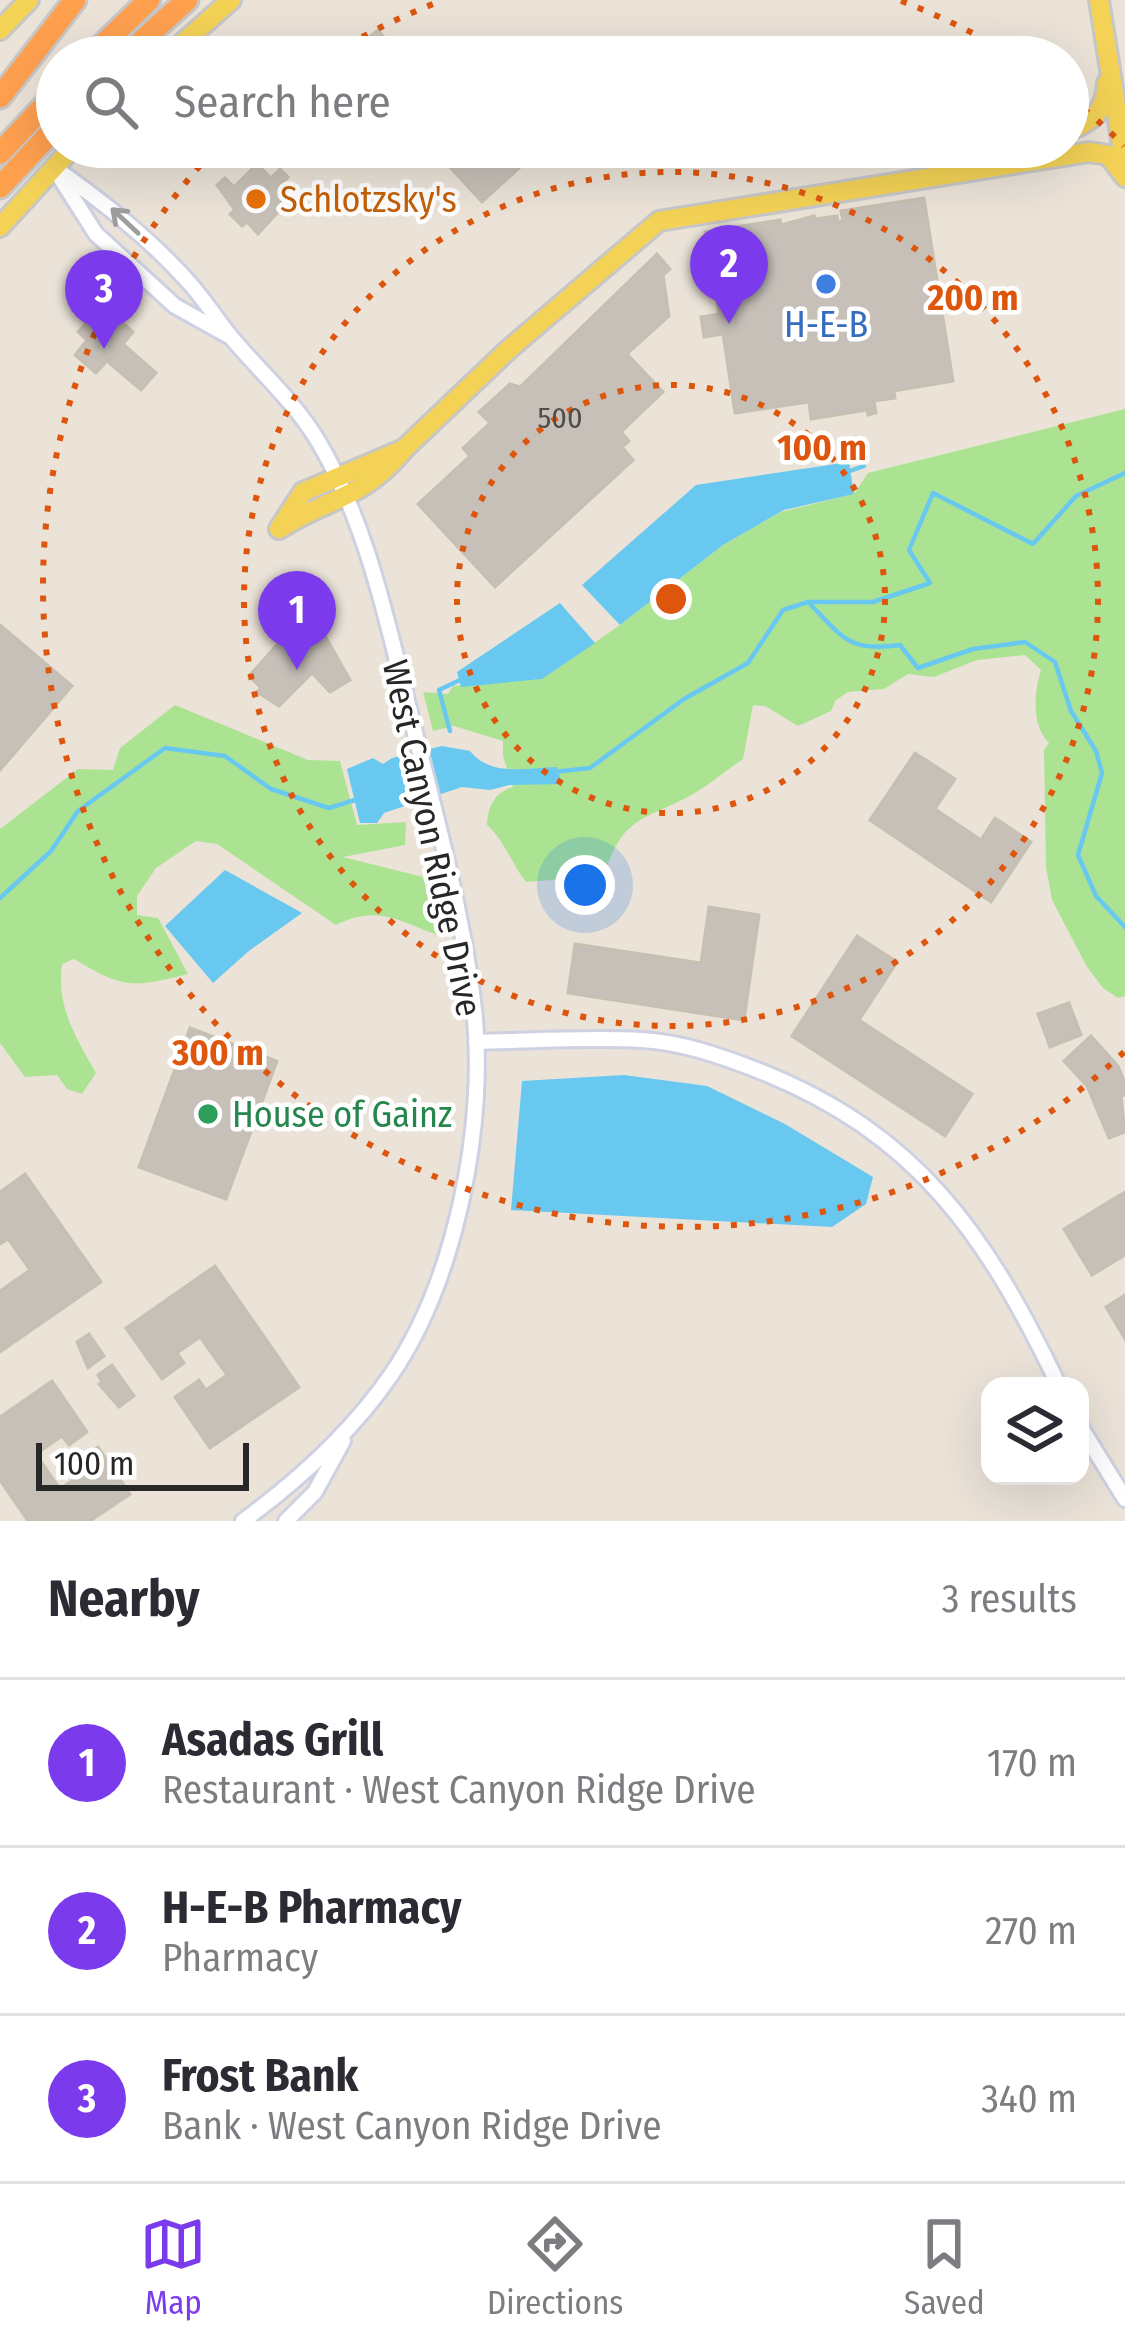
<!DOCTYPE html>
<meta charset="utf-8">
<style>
:root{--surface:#fff;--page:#f2f2f3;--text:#2b2b33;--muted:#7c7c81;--line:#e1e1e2;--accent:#7c3aed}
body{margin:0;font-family:"Fira Sans Condensed",sans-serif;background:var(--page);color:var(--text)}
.controls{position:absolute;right:36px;bottom:36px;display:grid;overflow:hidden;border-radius:24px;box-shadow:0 12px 48px #0002}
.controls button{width:108px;height:108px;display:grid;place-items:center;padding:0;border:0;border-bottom:3px solid var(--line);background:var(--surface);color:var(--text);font:60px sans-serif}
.scale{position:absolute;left:36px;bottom:30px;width:213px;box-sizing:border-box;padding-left:12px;border:6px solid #272727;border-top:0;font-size:33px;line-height:42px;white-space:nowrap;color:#272727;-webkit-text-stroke:9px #fff;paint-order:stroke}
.you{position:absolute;left:585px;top:885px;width:42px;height:42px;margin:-30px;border:9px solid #fff;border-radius:50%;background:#1a73e8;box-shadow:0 0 0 18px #1a73e833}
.badge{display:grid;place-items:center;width:78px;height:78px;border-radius:50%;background:var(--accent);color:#fff;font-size:39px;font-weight:700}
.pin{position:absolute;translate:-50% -99px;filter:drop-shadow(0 3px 6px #0008)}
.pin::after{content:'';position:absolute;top:63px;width:42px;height:36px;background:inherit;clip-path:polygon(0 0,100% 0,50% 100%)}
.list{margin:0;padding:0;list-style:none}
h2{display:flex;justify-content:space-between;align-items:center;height:156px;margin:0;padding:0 48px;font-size:51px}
h2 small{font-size:39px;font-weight:400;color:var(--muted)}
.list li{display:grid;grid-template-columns:78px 1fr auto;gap:36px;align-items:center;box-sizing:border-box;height:168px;padding:0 48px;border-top:3px solid var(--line)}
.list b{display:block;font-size:45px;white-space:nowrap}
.list p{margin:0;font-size:39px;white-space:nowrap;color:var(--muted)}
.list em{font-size:39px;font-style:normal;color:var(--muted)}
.icon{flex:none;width:66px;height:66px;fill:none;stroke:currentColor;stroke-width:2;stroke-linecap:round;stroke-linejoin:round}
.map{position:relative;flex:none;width:1125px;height:1521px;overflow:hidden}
.search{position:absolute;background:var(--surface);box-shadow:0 12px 48px #0002;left:36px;right:36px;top:36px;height:132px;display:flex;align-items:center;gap:30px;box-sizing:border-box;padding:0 42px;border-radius:66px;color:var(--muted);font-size:45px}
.sheet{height:660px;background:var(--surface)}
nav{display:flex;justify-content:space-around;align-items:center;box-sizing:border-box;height:168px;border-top:3px solid var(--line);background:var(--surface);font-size:33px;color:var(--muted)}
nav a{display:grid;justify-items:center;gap:6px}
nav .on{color:var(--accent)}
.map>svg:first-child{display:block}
.green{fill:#ace393}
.water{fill:#68c8f0}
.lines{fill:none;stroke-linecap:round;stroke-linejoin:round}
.stream{stroke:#68c8f0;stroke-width:4.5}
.building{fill:#c6c0b8;stroke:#c6bfb2;stroke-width:3}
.minor-casing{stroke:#ced1e1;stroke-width:20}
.major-casing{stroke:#c7c7c7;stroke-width:24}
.highway-casing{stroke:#c7c7c7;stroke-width:27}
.minor{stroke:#fff;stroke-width:14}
.major{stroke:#f3d255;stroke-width:18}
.highway{stroke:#ffa04f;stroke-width:21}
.oneway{stroke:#9e9e9e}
.ring{fill:none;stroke:#de560d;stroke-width:6;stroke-dasharray:6 12}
.food-dot{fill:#e8710a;stroke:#fff;stroke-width:4.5}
.shop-dot{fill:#3f7fe0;stroke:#fff;stroke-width:4.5}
.leisure-dot{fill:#2e9e5b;stroke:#fff;stroke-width:4.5}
.labels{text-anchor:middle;stroke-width:9;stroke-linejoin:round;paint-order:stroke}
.number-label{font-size:30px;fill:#4f4d4b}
.food-label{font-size:36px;fill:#c56008;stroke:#fff;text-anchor:start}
.shop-label{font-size:36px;fill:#366cbe;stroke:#fff}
.street-label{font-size:36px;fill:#272727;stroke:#fff}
.leisure-label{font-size:36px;fill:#27864d;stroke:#fff;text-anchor:start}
.centre{fill:#de560d;stroke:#fff;stroke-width:6}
.ring-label{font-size:36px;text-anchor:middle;font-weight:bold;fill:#de560d;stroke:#fff;stroke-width:9;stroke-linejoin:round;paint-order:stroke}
</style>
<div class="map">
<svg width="1125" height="1521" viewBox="0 0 1125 1521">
<rect width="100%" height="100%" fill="#ebe3d8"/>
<!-- green -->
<g class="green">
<path d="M1125,409V996L1118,998L1103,988L1087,967L1052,900L1046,867L1044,750L1049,743C1031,725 1034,693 1041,670L1025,655L977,660L934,677L908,674L884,689L848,692L836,700L831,711L798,726L765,706L753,705L743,759C725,771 707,787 688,797C646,819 624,817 607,867L578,878L526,882C511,863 505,841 487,825C488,806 494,793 513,787L503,756V741L454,726L433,731L423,692L448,694L453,686L542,679L620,625L723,545L781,512L854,494L868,473Z"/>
<path d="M175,705L308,760L340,761L357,825L406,822L405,845L343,857L423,877L437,935C397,920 377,905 336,925L217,844L196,841L156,868L137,896V915L158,918L188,974C132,988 124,989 74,959L62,964C56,1006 76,1038 96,1073L82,1094L67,1089L57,1075L25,1077L0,1043V829L78,769L113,770L120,748Z"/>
</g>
<!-- water -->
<g class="water">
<path d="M849,462L854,494L784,510L723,545L620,625L582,585L696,485Z"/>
<path d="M560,603L595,643L542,679L461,687L457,672Z"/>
<path d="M442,746L470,751C491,777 526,768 557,767L562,784L509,785L490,790L462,787L384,813L377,823H360L347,769L373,758L383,764L392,758Z"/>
<path d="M225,870L302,913L250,950L213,983L165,926Z"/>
<path d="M624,1075L707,1086L785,1124L873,1177L866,1204L832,1227L511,1210L522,1081Z"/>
</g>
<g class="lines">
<!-- stream -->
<g class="stream">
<path d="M847,472L864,466"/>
<path d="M811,605C844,639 850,652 900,645L918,668L973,649L1025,642L1055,662L1071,711L1096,751L1102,773L1078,855L1096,896L1125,927"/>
<path d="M450,731L439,690L464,678"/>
<path d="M553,772L590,768L684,699L748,663L783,610L808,602H873L930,583L909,550L933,493L1033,544L1076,496L1125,473"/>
<path d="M0,898L51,851L78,811L165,748L225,756L271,789L329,808L355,800"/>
</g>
</g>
<!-- building -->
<g class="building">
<path d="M378,30L400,57H347V56Z"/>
<path d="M470,147H521L531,157L482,202L449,166Z"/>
<path d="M257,164L271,178L280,169L288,177L279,186L289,200L258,234L247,222L242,226L230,214L235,210L217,185L225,178L234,187Z"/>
<path d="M924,198L953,381L894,391L895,398L874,401L876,413L868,415L867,410L811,419L809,402L735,413L723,334L704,337L701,317L719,314L705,232L780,220L781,225L814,216V219L837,216L838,222L843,221L841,211Z"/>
<path d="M657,254L670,269L663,275L669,316L627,354L663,392L621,432L629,441L622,447L633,460L495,587L418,504L470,456L463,448L490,423L479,412L510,384L520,387Z"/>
<path d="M108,310L133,332L123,344L156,373L141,390L107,361L96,373L75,355L87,340L78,332L89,320L95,325Z"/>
<path d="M0,625L72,686L0,770Z"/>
<path d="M324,634L350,680L330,692L312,673L279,706L257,692L261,688L249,676L285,636L298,649Z"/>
<path d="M915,753L955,779L935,809L981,840L995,818L1031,842L991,902L870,820Z"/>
<path d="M709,907L759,915L744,1020L568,993L575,944L701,963Z"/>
<path d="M857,936L897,962L859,1020L972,1094L945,1136L792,1036Z"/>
<path d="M1069,1003L1081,1035L1050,1047L1038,1014Z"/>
<path d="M190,1028L277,1061L226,1199L139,1167Z"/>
<path d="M1091,1036L1118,1066L1125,1083V1095L1121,1096L1125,1132L1109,1138L1087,1086L1064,1061Z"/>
<path d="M25,1174L101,1282L0,1352V1291L30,1270L8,1239L0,1244V1192Z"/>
<path d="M1125,1192V1255L1092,1275L1064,1229Z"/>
<path d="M215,1266L299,1387L210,1448L175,1397L199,1380L206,1390L227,1375L200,1337L177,1353L184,1363L162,1379L126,1328Z"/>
<path d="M1125,1295V1339L1106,1307Z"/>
<path d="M89,1334L104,1356L88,1368L77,1342Z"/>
<path d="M112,1365L134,1396L119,1407L99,1384L102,1382L98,1375Z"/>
<path d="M52,1381L87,1432L69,1445L62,1436L36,1454L60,1489L86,1471L78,1460L98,1447L130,1494L90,1521H28L0,1480V1417Z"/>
</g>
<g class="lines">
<defs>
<g id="minor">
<path d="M55,168C104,203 152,240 192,286C206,302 217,320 231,337C260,372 294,401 318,441C370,528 390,636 415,733C438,824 463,916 474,1009C487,1122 456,1280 391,1375C351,1433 299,1480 243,1521"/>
<path d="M59,176L96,234L175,306L227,335"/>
<path d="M476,1042C531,1041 587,1037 642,1040C681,1042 721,1056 757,1070C918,1133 987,1236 1059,1386"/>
<path d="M1080,1426L1125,1499"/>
<path d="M286,1521L315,1492L343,1441"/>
</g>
<g id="major">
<path d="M1099,0L1125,164"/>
<path d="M0,30L29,0"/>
<path d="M167,57L231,0"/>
<path d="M1068,131C1094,120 1105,112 1107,83"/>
<path d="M0,227L73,147"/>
<path d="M404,449L508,350L659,221L1089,152L1108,155L1125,177"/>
<path d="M404,449C362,500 331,496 279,529L303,492Z"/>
</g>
<g id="highway">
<path d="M90,57L149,0"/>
<path d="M124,57L187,0"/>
<path d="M0,97L75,0"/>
<path d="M0,153L57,92"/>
<path d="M0,187L57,126"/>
</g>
</defs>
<!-- minor casing -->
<use href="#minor" class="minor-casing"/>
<!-- major casing -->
<use href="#major" class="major-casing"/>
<!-- highway casing -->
<use href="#highway" class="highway-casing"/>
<!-- minor -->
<use href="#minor" class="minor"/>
<!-- major -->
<use href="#major" class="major"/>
<!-- highway -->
<use href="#highway" class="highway"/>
</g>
<!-- one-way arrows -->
<defs><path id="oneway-shaft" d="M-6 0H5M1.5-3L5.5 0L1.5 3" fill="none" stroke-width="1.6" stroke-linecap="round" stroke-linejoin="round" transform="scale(3)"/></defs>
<use class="oneway" href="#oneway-shaft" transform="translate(125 221) rotate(-137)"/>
<!-- distance rings -->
<g class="ring">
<circle cx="671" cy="599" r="214"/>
<circle cx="671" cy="599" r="427"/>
<path d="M1124 1052A641 641 0 0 1 214 150M331 55A641 641 0 0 1 441 1M901 1A641 641 0 0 1 1011 55M1070 97A641 641 0 0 1 1124 146"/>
</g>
<!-- markers -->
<circle class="food-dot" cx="256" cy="199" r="12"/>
<circle class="shop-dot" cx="826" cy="284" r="12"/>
<circle class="leisure-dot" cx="208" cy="1114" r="12"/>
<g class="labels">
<!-- number labels -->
<g class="number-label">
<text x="560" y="428">500</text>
</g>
<!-- food labels -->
<g class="food-label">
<text x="280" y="212">Schlotzsky's</text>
</g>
<!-- shop labels -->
<g class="shop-label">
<text x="826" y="337">H-E-B</text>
</g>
<!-- street labels -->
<g class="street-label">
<text transform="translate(433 838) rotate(78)" y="13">West Canyon Ridge Drive</text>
</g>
<!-- leisure labels -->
<g class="leisure-label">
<text x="232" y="1127">House of Gainz</text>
</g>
</g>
<circle cx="671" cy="599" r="18" class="centre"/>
<g class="ring-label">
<text x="973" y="310">200 m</text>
<text x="822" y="460">100 m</text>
<text x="218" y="1065">300 m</text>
</g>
</svg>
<div class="controls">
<button><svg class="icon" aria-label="layers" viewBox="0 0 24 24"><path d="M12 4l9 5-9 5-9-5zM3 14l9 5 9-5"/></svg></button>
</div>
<div class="scale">100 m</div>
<div class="you"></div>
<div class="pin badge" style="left:297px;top:670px">1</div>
<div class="pin badge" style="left:729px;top:324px">2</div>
<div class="pin badge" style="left:104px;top:349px">3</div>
<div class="search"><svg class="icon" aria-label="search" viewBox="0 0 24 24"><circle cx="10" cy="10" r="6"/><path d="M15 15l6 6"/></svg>Search here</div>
</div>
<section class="sheet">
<h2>Nearby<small>3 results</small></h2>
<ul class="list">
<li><span class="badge">1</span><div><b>Asadas Grill</b><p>Restaurant · West Canyon Ridge Drive</p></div><em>170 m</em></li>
<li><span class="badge">2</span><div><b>H-E-B Pharmacy</b><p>Pharmacy</p></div><em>270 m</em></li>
<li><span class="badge">3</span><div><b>Frost Bank</b><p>Bank · West Canyon Ridge Drive</p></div><em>340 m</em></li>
</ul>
</section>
<nav>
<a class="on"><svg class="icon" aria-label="map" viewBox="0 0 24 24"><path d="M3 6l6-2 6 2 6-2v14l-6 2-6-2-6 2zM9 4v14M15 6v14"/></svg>Map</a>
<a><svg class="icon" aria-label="directions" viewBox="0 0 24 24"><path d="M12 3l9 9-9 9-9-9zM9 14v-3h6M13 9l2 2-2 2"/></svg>Directions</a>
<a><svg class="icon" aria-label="saved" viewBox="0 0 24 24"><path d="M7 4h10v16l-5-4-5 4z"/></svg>Saved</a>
</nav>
